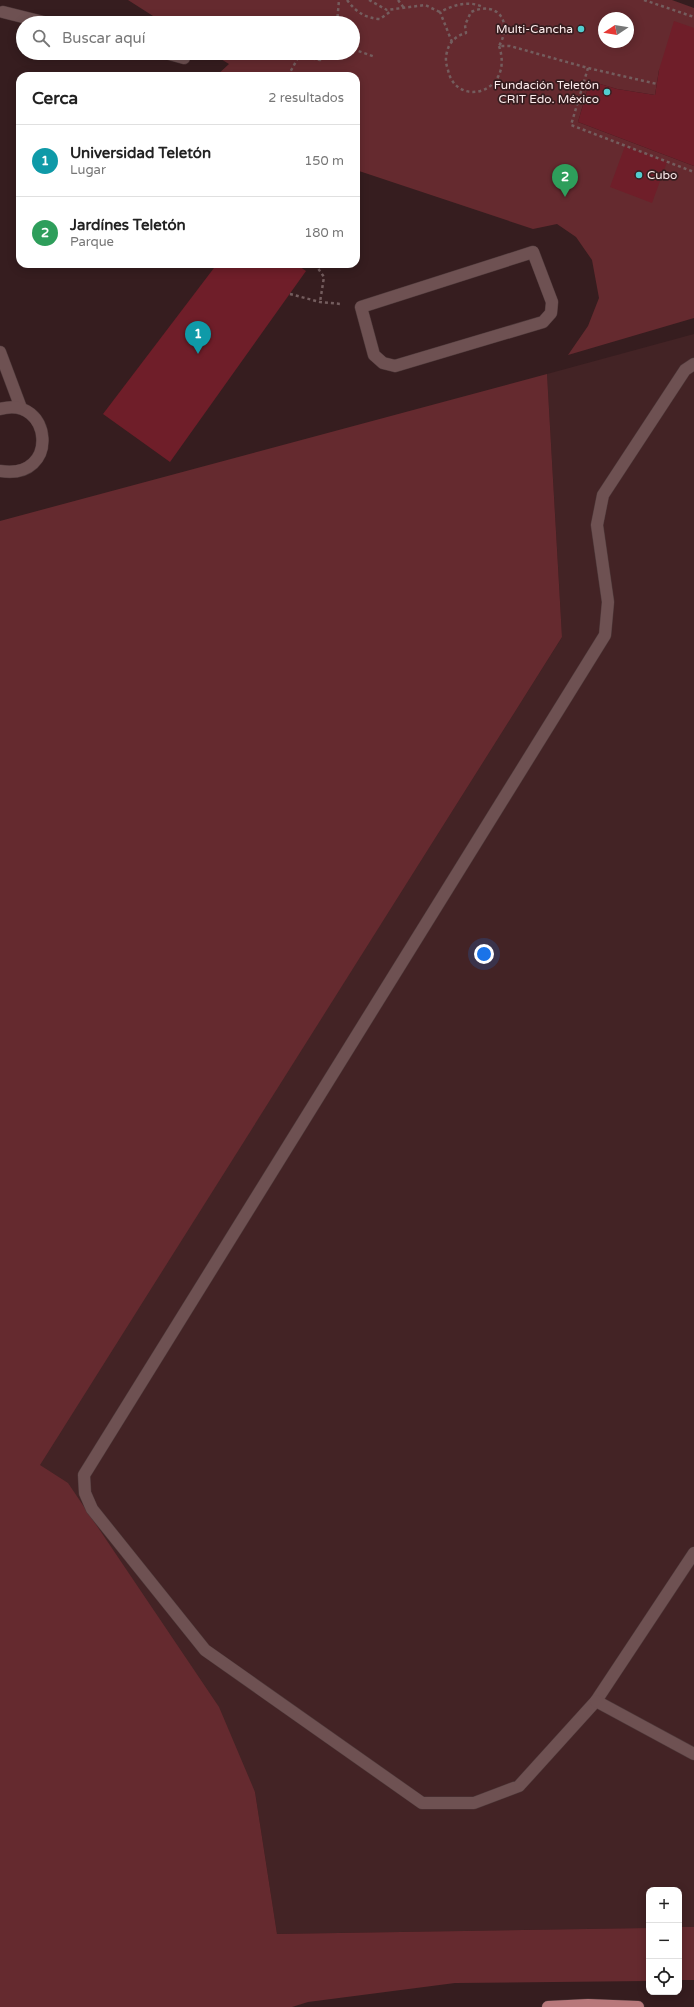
<!DOCTYPE html>
<html lang="es">
<meta charset="utf-8">
<style>
:root{--surface:#fff;--page:#f6f6f6;--text:#222;--muted:#767676;--line:#e0e0e0;--accent:#b45309}
body{margin:0;font-family:"Varela Round",sans-serif;background:var(--page);color:var(--text)}
.controls{position:absolute;right:12px;bottom:12px;display:grid;overflow:hidden;border-radius:8px;box-shadow:0 2px 10px #0003}
.controls button{width:36px;height:36px;display:grid;place-items:center;padding:0;border:0;border-bottom:1px solid var(--line);background:var(--surface);color:var(--text);font:20px sans-serif}
.compass{position:absolute;left:598px;top:12px;width:36px;height:36px;border-radius:50%;background:var(--surface);box-shadow:0 2px 10px #0003;rotate:258deg}
.you{position:absolute;left:484px;top:954px;width:14px;height:14px;margin:-10px;border:3px solid #fff;border-radius:50%;background:#1a73e8;box-shadow:0 0 0 6px #1a73e833}
.badge{display:grid;place-items:center;width:26px;height:26px;border-radius:50%;background:var(--accent);color:#fff;font-size:13px;font-weight:700}
.pin{position:absolute;translate:-50% -33px;filter:drop-shadow(0 1px 2px #0008)}
.pin::after{content:'';position:absolute;top:21px;width:14px;height:12px;background:inherit;clip-path:polygon(0 0,100% 0,50% 100%)}
.list{margin:0;padding:0;list-style:none}
h2{display:flex;justify-content:space-between;align-items:center;height:52px;margin:0;padding:0 16px;font-size:17px}
h2 small{font-size:13px;font-weight:400;color:var(--muted)}
.list li{display:grid;grid-template-columns:26px 1fr auto;gap:12px;align-items:center;box-sizing:border-box;height:72px;padding:0 16px;border-top:1px solid var(--line)}
.list b{display:block;font-size:15px;white-space:nowrap}
.list p{margin:0;font-size:13px;white-space:nowrap;color:var(--muted)}
.list em{font-size:13px;font-style:normal;color:var(--muted)}
.icon{flex:none;width:22px;height:22px;fill:none;stroke:currentColor;stroke-width:2;stroke-linecap:round;stroke-linejoin:round}
.map{position:relative;flex:none;width:694px;height:2007px;overflow:hidden}
.search{position:absolute;background:var(--surface);box-shadow:0 2px 10px #0003;left:16px;top:16px;width:344px;height:44px;display:flex;align-items:center;gap:10px;box-sizing:border-box;padding:0 14px;border-radius:22px;color:var(--muted);font-size:15px}
.panel{position:absolute;background:var(--surface);box-shadow:0 2px 10px #0003;left:16px;top:72px;width:344px;height:196px;border-radius:12px}
.map>svg:first-child{display:block}
.built{fill:#432325}
.green{fill:#652a2f;fill-rule:evenodd}
.building{fill:#6f1e29}
.lines{fill:none;stroke-linecap:round;stroke-linejoin:round}
.minor-casing{stroke:#4e393a;stroke-width:13}
.major-casing{stroke:#4e393a;stroke-width:13}
.path{stroke:#745d5e;stroke-width:2.5;stroke-dasharray:3 3;stroke-linecap:butt}
.minor{stroke:#6e5152;stroke-width:12}
.major{stroke:#b8787b;stroke-width:12}
.poi-dot{fill:#52cdcf;stroke:#361d1f;stroke-width:1.5}
.labels{text-anchor:middle;stroke-width:3.5;stroke-linejoin:round;paint-order:stroke}
.poi-label{font-size:12px;fill:#fdecec;stroke:#361d1f;text-anchor:end}
</style>
<div class="map">
<svg width="694" height="2007" viewBox="0 0 694 2007">
<rect width="100%" height="100%" fill="#361d1f"/>
<!-- built -->
<path class="built" d="M694,334V1927H679V1890H649V1928L277,1934L255,1792L39,1465L562,637L547,374Z"/>
<!-- green -->
<g class="green">
<path d="M128,0H672L694,8V28L659,70L655,95L617,89L590,81L578,122L694,166V318L568,355L588,326L599,298L592,260L576,237L557,224L533,229L356,170V76H216L229,64L211,53H353V23H164ZM604,18H628V42H604Z"/>
<path d="M547,374L562,637L40,1465L68,1483L219,1707L255,1792L277,1934L649,1928V1981L455,1983L308,2002L292,2007H0V521Z"/>
<rect x="679" y="1927" width="15" height="53"/>
</g>
<!-- building -->
<g class="building">
<path d="M674,21L694,28V166L578,122L590,81L617,89L655,95L659,70Z"/>
<path d="M625,146L667,162L652,203L610,187Z"/>
<path d="M217,264H296L306,271L170,462L103,414Z"/>
</g>
<g class="lines">
<defs>
<g id="minor">
<path d="M3,12L47,23"/>
<path d="M166,53L184,58"/>
<path d="M533,252L552,302L551,313L543,322L395,366L383,363L374,355L361,307Z"/>
<path d="M0,352L21,408"/>
<path d="M694,364L685,370L603,495L597,525L608,602L605,635L84,1475L85,1493L92,1509L205,1650L422,1803H474L519,1786L596,1701L694,1553"/>
<path d="M0,409C52,394 61,481 0,471"/>
<path d="M596,1701L694,1754"/>
</g>
<path id="major" d="M548,2007L588,2005L638,2007"/>
</defs>
<!-- minor casing -->
<use href="#minor" class="minor-casing"/>
<!-- major casing -->
<use href="#major" class="major-casing"/>
<!-- path -->
<g class="path">
<path d="M347,0C356,12 365,18 380,19L391,11"/>
<path d="M369,0L387,10L425,5L440,12"/>
<path d="M398,0L404,8"/>
<path d="M644,0L694,17"/>
<path d="M337,23L339,0"/>
<path d="M452,42L440,12C454,5 468,0 483,7"/>
<path d="M499,46C515,93 456,109 448,70C446,64 445,58 447,52C449,42 457,35 466,33L465,25L471,12C498,0 513,22 499,46H510L588,68L657,84"/>
<path d="M353,49L375,57"/>
<path d="M588,68L571,125L694,172"/>
<path d="M288,76L299,56L320,60L325,53"/>
<path d="M315,264L324,277L320,302"/>
<path d="M290,294L320,302L341,304"/>
</g>
<!-- minor -->
<use href="#minor" class="minor"/>
<!-- major -->
<use href="#major" class="major"/>
</g>
<!-- markers -->
<g class="poi-dot">
<circle cx="581" cy="29" r="4"/>
<circle cx="607" cy="92" r="4"/>
<circle cx="639" cy="175" r="4"/>
</g>
<g class="labels">
<!-- poi labels -->
<g class="poi-label">
<text x="573" y="33">Multi-Cancha</text>
<text x="599" y="89">Fundación Teletón<tspan x="599" dy="14">CRIT Edo. México</tspan></text>
<text x="647" y="179" text-anchor="start">Cubo</text>
</g>
</g>
</svg>
<div class="controls">
<button>+</button>
<button>−</button>
<button><svg class="icon" aria-label="locate" viewBox="0 0 24 24"><circle cx="12" cy="12" r="6"/><path d="M12 2v4M12 18v4M2 12h4M18 12h4"/></svg></button>
</div>
<svg class="compass" viewBox="-18 -18 36 36"><path d="M0-13l5 13h-10z" fill="#e53935"/><path d="M0 13l5-13h-10z" fill="#767676"/></svg>
<div class="you"></div>
<div class="pin badge" style="left:198px;top:354px;background:#0f9aa8">1</div>
<div class="pin badge" style="left:565px;top:197px;background:#2e9e5b">2</div>
<div class="search"><svg class="icon" aria-label="search" viewBox="0 0 24 24"><circle cx="10" cy="10" r="6"/><path d="M15 15l6 6"/></svg>Buscar aquí</div>
<section class="panel">
<h2>Cerca<small>2 resultados</small></h2>
<ul class="list">
<li><span class="badge" style="background:#0f9aa8">1</span><div><b>Universidad Teletón</b><p>Lugar</p></div><em>150 m</em></li>
<li><span class="badge" style="background:#2e9e5b">2</span><div><b>Jardínes Teletón</b><p>Parque</p></div><em>180 m</em></li>
</ul>
</section>
</div>
